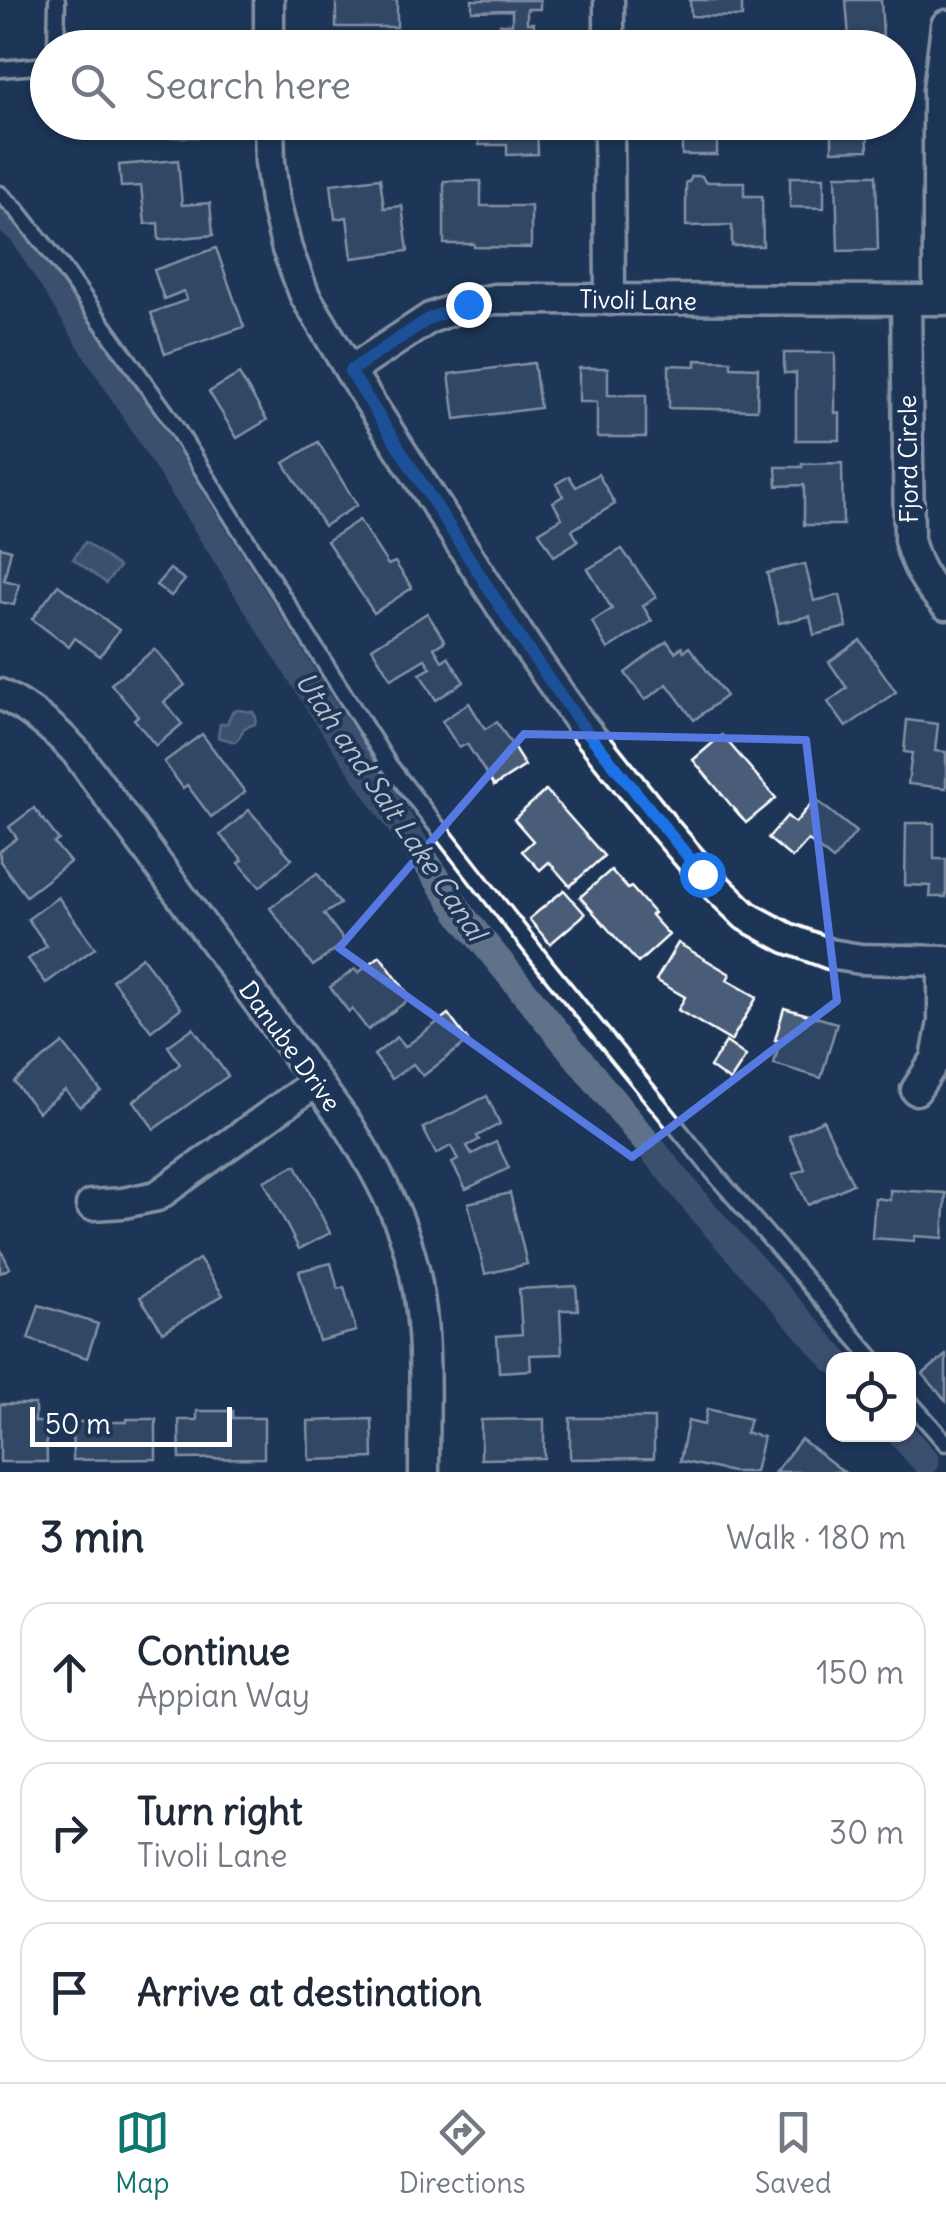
<!DOCTYPE html>
<meta charset="utf-8">
<style>
:root{--surface:#fff;--page:#f2f2f3;--text:#1f2937;--muted:#747a83;--line:#e0e1e3;--accent:#0f766e}
body{margin:0;font-family:Delius,sans-serif;background:var(--page);color:var(--text)}
.controls{position:absolute;right:30px;bottom:30px;display:grid;overflow:hidden;border-radius:20px;box-shadow:0 2px 8px #0004}
.controls button{width:90px;height:90px;display:grid;place-items:center;padding:0;border:0;border-bottom:2px solid var(--line);background:var(--surface);color:var(--text);font:50px sans-serif}
.scale{position:absolute;left:30px;bottom:25px;width:202px;box-sizing:border-box;padding-left:10px;border:5px solid #fff;border-top:0;font-size:28px;line-height:35px;white-space:nowrap;color:#fff;-webkit-text-stroke:8px #1d3557;paint-order:stroke}
.stop{position:absolute;width:30px;height:30px;margin:-22px;border:8px solid #1a73e8;border-radius:50%;background:#fff}
.stop.end{background:#1a73e8;border-color:#fff;box-shadow:0 2px 10px #0008}
.list{margin:0;padding:0;list-style:none}
h2{display:flex;justify-content:space-between;align-items:center;height:130px;margin:0;padding:0 40px;font-size:42px}
h2 small{font-size:32px;font-weight:400;color:var(--muted)}
.list li{display:grid;grid-template-columns:65px 1fr auto;gap:30px;align-items:center;box-sizing:border-box;height:140px;margin:0 20px 20px;padding:0 20px;border:2px solid var(--line);border-radius:30px}
.list b{display:block;font-size:38px;white-space:nowrap}
.list p{margin:0;font-size:32px;white-space:nowrap;color:var(--muted)}
.list em{font-size:32px;font-style:normal;color:var(--muted)}
.icon{flex:none;width:55px;height:55px;fill:none;stroke:currentColor;stroke-width:2;stroke-linecap:round;stroke-linejoin:round}
.map{position:relative;flex:none;width:946px;height:1472px;overflow:hidden}
.search{position:absolute;background:var(--surface);box-shadow:0 2px 8px #0004;left:30px;right:30px;top:30px;height:110px;display:flex;align-items:center;gap:25px;box-sizing:border-box;padding:0 35px;border-radius:55px;color:var(--muted);font-size:38px}
.sheet{height:610px;background:var(--surface)}
nav{display:flex;justify-content:space-around;align-items:center;box-sizing:border-box;height:140px;border-top:2px solid var(--line);background:var(--surface);font-size:28px;color:var(--muted)}
nav a{display:grid;justify-items:center;gap:5px}
nav .on{color:var(--accent)}
.map>svg:first-child{display:block}
.water{fill:#617289;stroke:#a0aab8;stroke-width:2.5}
.lines{fill:none;stroke-linecap:round;stroke-linejoin:round}
.canal{stroke:#617289;stroke-width:28}
.building{fill:#4a5d79;stroke:#fff;stroke-width:2.5}
.service-casing{stroke:#fff;stroke-width:21}
.minor-casing{stroke:#fff;stroke-width:35}
.service{stroke:#1d3557;stroke-width:14}
.minor{stroke:#1d3557;stroke-width:28}
.route{stroke:#1a73e8;stroke-width:12}
.marked{fill:none;stroke:#567ae2;stroke-width:8;stroke-linejoin:round}
.labels{text-anchor:middle;stroke-width:8;stroke-linejoin:round;paint-order:stroke}
.street-label{font-size:25px;fill:#fff;stroke:#1d3557}
.water-label{font-size:28px;font-style:italic;fill:#b8c0ca;stroke:#1d3557}
</style>
<div class="map">
<svg width="946" height="1472" viewBox="0 0 946 1472">
<rect width="100%" height="100%" fill="#1d3557"/>
<filter id="ink" filterUnits="userSpaceOnUse"><feTurbulence type="fractalNoise" baseFrequency=".01" numOctaves="2"/><feDisplacementMap in="SourceGraphic" scale="20" xChannelSelector="R" yChannelSelector="G"/><feConvolveMatrix kernelMatrix="1 2 1 2 8 2 1 2 1" color-interpolation-filters="sRGB"/></filter>
<g filter="url(#ink)">
<!-- water -->
<g class="water">
<path d="M85,542L119,567L106,583L73,559Z"/>
<path d="M238,710L253,712L256,717L255,724L244,728L239,738L235,742L218,737L220,724L227,723L232,712Z"/>
</g>
<g class="lines">
<!-- canal -->
<g class="canal">
<path d="M0,215L22,231L325,712L463,917L705,1214L835,1360"/>
<path d="M901,1434L925,1461"/>
</g>
</g>
<!-- building -->
<g class="building">
<rect x="336" y="0" width="61" height="27"/>
<path d="M472,0H540V9H527V23H534V48H500V24H512V10L472,11Z"/>
<path d="M690,0H742V17L691,16Z"/>
<path d="M846,0H881L883,36L849,38Z"/>
<rect x="109" y="37" width="42" height="11"/>
<path d="M153,122H203V137H165V125H153Z"/>
<path d="M340,122H372L373,133H340Z"/>
<path d="M479,122L537,124L538,154L507,155V145H479Z"/>
<path d="M731,122V125H717V155H682V123L679,122Z"/>
<path d="M832,122H867L868,150L832,151Z"/>
<path d="M178,160L182,205L210,203L213,235L159,240L158,223L145,224L141,186L121,187L119,165Z"/>
<path d="M836,175H876L878,250L838,251Z"/>
<path d="M692,176H702L705,182H744V196H762L763,246H732V225L686,226V182H689Z"/>
<path d="M790,177H824V208L790,207Z"/>
<path d="M380,178L384,208L402,206L408,251L352,258L347,217L335,219L331,184Z"/>
<path d="M444,181H481V206H531V248L474,247V244H444Z"/>
<path d="M216,248L244,327L165,354L151,313L187,300L184,291L164,299L154,270Z"/>
<path d="M784,353H835V413H840V440H796V373H784Z"/>
<path d="M696,360L731,361V367L758,368L757,410L669,408V365L696,366Z"/>
<path d="M534,363L540,408L455,419L449,374Z"/>
<path d="M579,368H608V395H646V437H597V402H579Z"/>
<path d="M239,374L267,420L237,438L209,392Z"/>
<path d="M318,442L357,505L324,526L284,463Z"/>
<path d="M842,463L843,525H804V485L777,486L776,467H802V464Z"/>
<path d="M598,474L615,504L572,530L578,541L554,556L539,532L562,518L553,502L563,496L556,484L569,476L576,487Z"/>
<path d="M359,520L388,565L395,562L412,588L374,613L327,541Z"/>
<path d="M0,547L11,550L4,580L19,584L14,605L0,602Z"/>
<path d="M622,549L656,597L643,606L652,621L608,649L592,622L612,609L588,569Z"/>
<path d="M805,564L814,601L840,595L847,627L814,635L810,616L779,623L767,573Z"/>
<path d="M170,569L185,580L171,596L156,585Z"/>
<path d="M58,585L119,630L100,656L75,638L69,647L32,619Z"/>
<path d="M427,613L445,641L434,648L442,661L448,657L464,682L436,700L420,674L431,668L425,659L391,679L372,648Z"/>
<path d="M860,640L896,692L846,727L828,702L847,688L829,662Z"/>
<path d="M667,641L675,652L682,647L684,651L689,647L726,696L694,720L667,684L645,700L625,673Z"/>
<path d="M155,649L185,685L164,702L182,724L156,746L134,719L138,716L111,684Z"/>
<path d="M469,703L485,729L497,722L525,766L494,786L467,744L459,748L442,721Z"/>
<path d="M907,720L938,724L935,751L946,752V788L908,784L912,753L904,752Z"/>
<path d="M202,734L245,792L211,817L187,785L183,788L164,762Z"/>
<path d="M722,735L776,798L746,823L693,760Z"/>
<path d="M546,790L604,856L570,886L549,862L540,870L522,851L533,841L514,819Z"/>
<path d="M815,799L856,832L833,860L808,840L792,858L768,838L787,816L795,823Z"/>
<path d="M34,808L59,840L54,843L70,862L26,896L0,861V851L17,838L9,827Z"/>
<path d="M249,810L292,859L260,887L239,863L243,860L220,835Z"/>
<path d="M906,823H934V859H946V897H930L931,886L905,885Z"/>
<path d="M611,870L628,889L631,887L654,913L651,915L669,935L638,963L580,897Z"/>
<path d="M317,873L340,904L324,914L345,942L313,966L270,908Z"/>
<path d="M564,890L585,914L550,944L529,919Z"/>
<path d="M58,897L95,948L46,983L28,959L47,946L28,919Z"/>
<path d="M678,943L730,974L727,980L757,997L731,1041L678,1010L685,997L656,980Z"/>
<path d="M380,956L411,998L368,1030L352,1009L349,1012L330,987L355,969L358,973Z"/>
<path d="M142,957L181,1008L151,1031L112,980Z"/>
<path d="M784,1008L837,1023L821,1078L774,1064L780,1041L775,1040Z"/>
<path d="M448,1014L468,1041L423,1076L413,1064L392,1079L374,1055L397,1037L405,1047Z"/>
<path d="M193,1028L228,1076L154,1129L134,1101L180,1064L168,1046Z"/>
<path d="M726,1042L746,1056L730,1081L710,1067Z"/>
<path d="M63,1043L101,1091L80,1107L65,1090L38,1112L14,1082Z"/>
<path d="M487,1096L500,1124L477,1136L479,1140L467,1146L472,1154L496,1142L509,1168L466,1189L452,1163L458,1160L451,1146L436,1154L423,1128Z"/>
<path d="M823,1120L853,1184L808,1205L793,1174L805,1169L789,1136Z"/>
<path d="M296,1165L330,1233L299,1249L264,1181Z"/>
<path d="M890,1190L946,1193L943,1238L915,1236L914,1241L872,1238L875,1198L890,1200Z"/>
<path d="M510,1193L527,1264L485,1274L468,1203Z"/>
<path d="M0,1248L10,1268L0,1273Z"/>
<path d="M199,1259L223,1295L163,1332L140,1297Z"/>
<path d="M331,1263L338,1289L344,1287L356,1331L319,1341L299,1271Z"/>
<path d="M576,1286L578,1310H560L562,1354L530,1355L531,1370L499,1372L497,1336L522,1334L519,1289Z"/>
<path d="M39,1305L98,1324L87,1358L28,1339Z"/>
<path d="M946,1355V1401L923,1374Z"/>
<path d="M0,1404H35V1422H46L47,1462H0Z"/>
<path d="M707,1409L750,1419L746,1433L763,1437L755,1472H732L680,1461L688,1421L704,1425Z"/>
<path d="M197,1411H233V1418H264V1458L180,1459L179,1420H197Z"/>
<path d="M570,1418H654V1458L570,1459Z"/>
<path d="M127,1419H156V1459L73,1460L72,1422H127Z"/>
<path d="M372,1419L373,1458L309,1460L308,1421Z"/>
<path d="M544,1419V1458L481,1459V1420Z"/>
<path d="M801,1439L844,1472H775Z"/>
</g>
<g class="lines">
<defs>
<g id="service">
<path d="M56,48L57,0"/>
<path d="M0,69L48,65"/>
<path d="M0,194L17,210L62,267L167,414L389,765L545,965L719,1179L874,1360"/>
<path d="M908,1400L946,1443"/>
</g>
<g id="minor">
<path d="M269,0V48"/>
<path d="M609,0V48"/>
<path d="M269,122L270,162L275,201L287,249L305,296L350,371L527,647L580,723L664,828L703,874L746,916L787,938L830,954L860,959L946,961"/>
<path d="M609,122L610,300"/>
<path d="M938,300V90L946,25"/>
<path d="M906,301L909,540C916,567 927,585 946,605"/>
<path d="M350,371L430,318L468,304L495,299L946,300"/>
<path d="M0,694C31,709 54,728 76,752L350,1128C370,1161 390,1195 403,1232C431,1308 424,1392 424,1472"/>
<path d="M916,1090L936,1059L943,1022V961"/>
<path d="M91,1205L123,1203L157,1196L316,1082"/>
</g>
</defs>
<!-- service casing -->
<use href="#service" class="service-casing"/>
<!-- minor casing -->
<use href="#minor" class="minor-casing"/>
<!-- service -->
<use href="#service" class="service"/>
<!-- minor -->
<use href="#minor" class="minor"/>
</g>
</g>
<g class="lines" filter="url(#ink)">
<!-- route -->
<path class="route" d="M468,304L430,318L350,371L526,647L580,723L702,874"/>
</g>
<!-- marked area -->
<path d="M0 0H946V1472H0ZM524,734L806,740L837,1001L632,1157L339,948Z" fill="#1d3557" fill-opacity=".55" fill-rule="evenodd"/>
<path class="marked" d="M524,734L806,740L837,1001L632,1157L339,948Z"/>
<g class="labels">
<!-- street labels -->
<g class="street-label">
<text transform="translate(638 300) rotate(1)" y="9">Tivoli Lane</text>
<text transform="translate(908 459) rotate(-91)" y="9">Fjord Circle</text>
<text transform="translate(290 1046) rotate(54)" y="9">Danube Drive</text>
</g>
<!-- water labels -->
<g class="water-label">
<text transform="translate(391 806) rotate(56)" y="10">Utah and Salt Lake Canal</text>
</g>
</g>
</svg>
<div class="controls">
<button><svg class="icon" aria-label="locate" viewBox="0 0 24 24"><circle cx="12" cy="12" r="6"/><path d="M12 2v4M12 18v4M2 12h4M18 12h4"/></svg></button>
</div>
<div class="scale">50 m</div>
<div class="stop" style="left:702px;top:874px"></div>
<div class="stop end" style="left:468px;top:304px"></div>
<div class="search"><svg class="icon" aria-label="search" viewBox="0 0 24 24"><circle cx="10" cy="10" r="6"/><path d="M15 15l6 6"/></svg>Search here</div>
</div>
<section class="sheet">
<h2>3 min<small>Walk · 180 m</small></h2>
<ul class="list">
<li><svg class="icon" aria-label="ahead" viewBox="0 0 24 24"><path d="M12 20V5M6 11l6-6 6 6"/></svg><div><b>Continue</b><p>Appian Way</p></div><em>150 m</em></li>
<li><svg class="icon" aria-label="right" viewBox="0 0 24 24"><path d="M7 20v-9h11M14 6l5 5-5 5"/></svg><div><b>Turn right</b><p>Tivoli Lane</p></div><em>30 m</em></li>
<li><svg class="icon" aria-label="arrive" viewBox="0 0 24 24"><path d="M6 21V4h12l-3 4 3 4H6"/></svg><div><b>Arrive at destination</b></div></li>
</ul>
</section>
<nav>
<a class="on"><svg class="icon" aria-label="map" viewBox="0 0 24 24"><path d="M3 6l6-2 6 2 6-2v14l-6 2-6-2-6 2zM9 4v14M15 6v14"/></svg>Map</a>
<a><svg class="icon" aria-label="directions" viewBox="0 0 24 24"><path d="M12 3l9 9-9 9-9-9zM9 14v-3h6M13 9l2 2-2 2"/></svg>Directions</a>
<a><svg class="icon" aria-label="saved" viewBox="0 0 24 24"><path d="M7 4h10v16l-5-4-5 4z"/></svg>Saved</a>
</nav>
